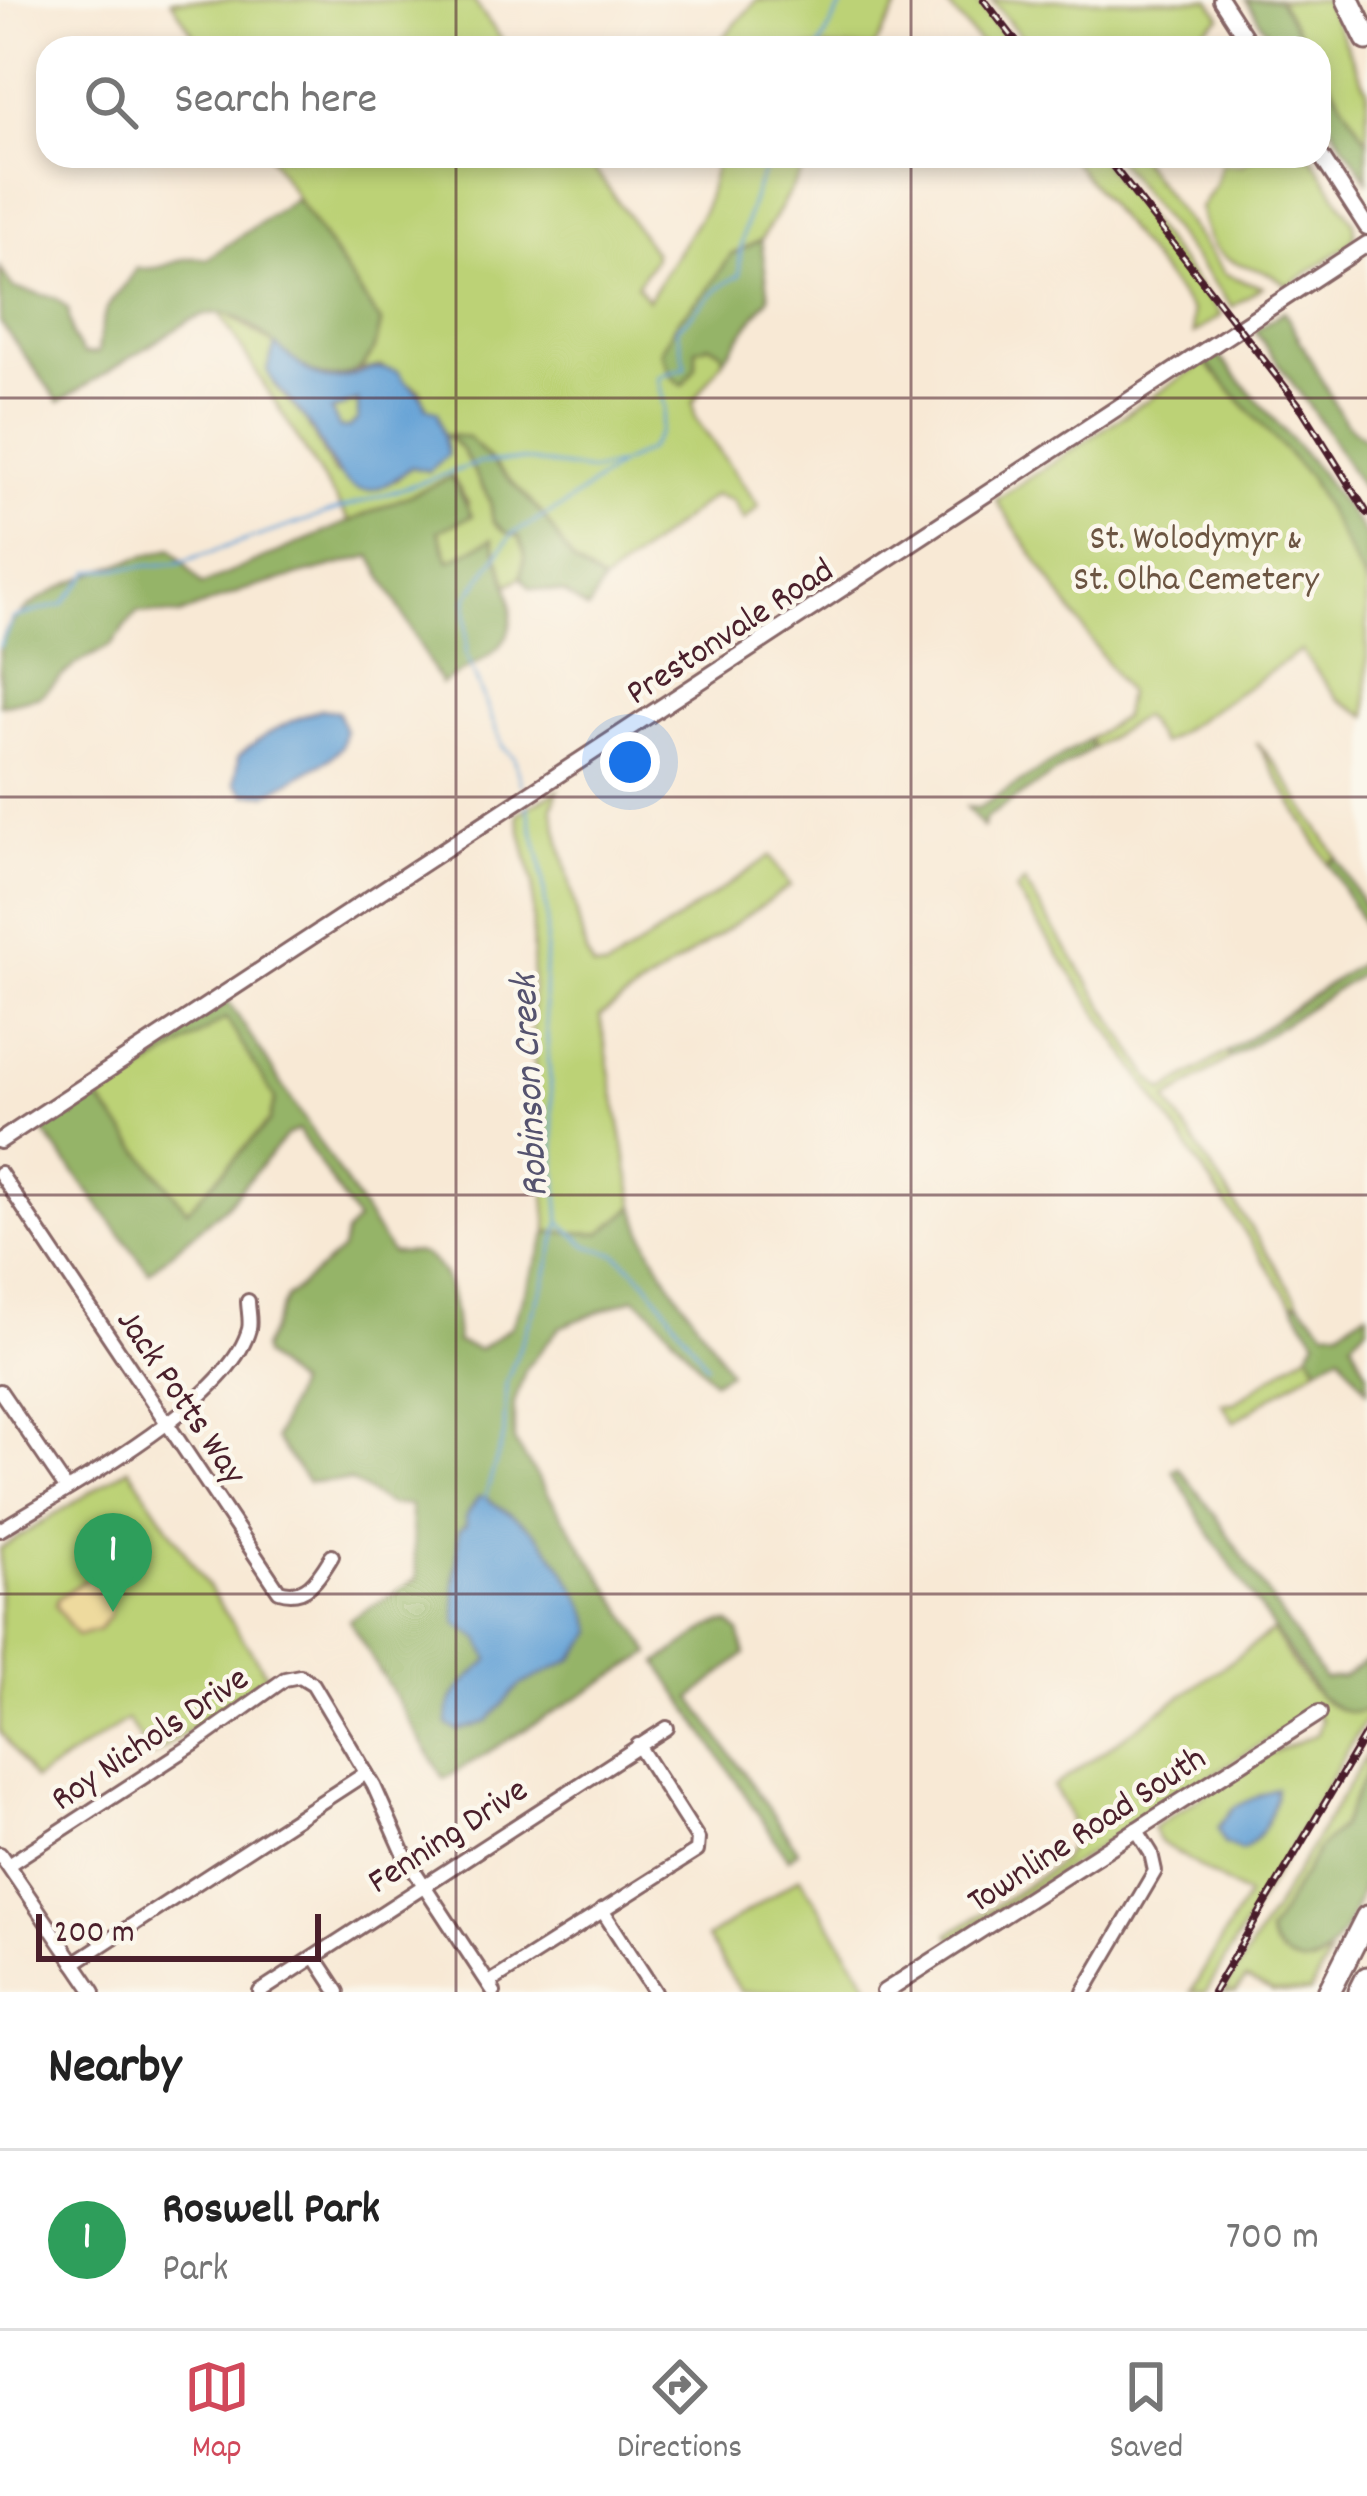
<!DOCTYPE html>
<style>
:root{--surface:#fff;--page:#f2f2f2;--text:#222;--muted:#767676;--line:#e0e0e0;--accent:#d1495b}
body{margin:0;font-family:Dekko,sans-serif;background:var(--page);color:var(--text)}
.scale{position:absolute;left:36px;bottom:30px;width:285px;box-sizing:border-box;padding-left:12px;border:6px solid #4a1f2b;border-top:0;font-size:33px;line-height:42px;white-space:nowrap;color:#4a1f2b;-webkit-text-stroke:9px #fbf7ec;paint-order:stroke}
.you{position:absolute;left:630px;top:762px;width:42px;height:42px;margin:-30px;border:9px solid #fff;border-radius:50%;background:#1a73e8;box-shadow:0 0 0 18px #1a73e833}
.badge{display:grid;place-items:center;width:78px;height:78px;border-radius:50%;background:var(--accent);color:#fff;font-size:39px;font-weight:700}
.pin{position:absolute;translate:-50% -99px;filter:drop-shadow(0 3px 6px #0008)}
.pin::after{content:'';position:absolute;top:63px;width:42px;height:36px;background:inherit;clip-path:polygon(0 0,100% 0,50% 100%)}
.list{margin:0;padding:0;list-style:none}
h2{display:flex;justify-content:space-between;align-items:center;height:156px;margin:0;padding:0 48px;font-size:51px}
h2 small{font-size:39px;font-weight:400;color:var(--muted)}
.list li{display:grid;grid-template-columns:78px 1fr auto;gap:36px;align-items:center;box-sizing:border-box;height:180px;padding:0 48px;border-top:3px solid var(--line)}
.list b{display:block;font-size:45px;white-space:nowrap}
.list p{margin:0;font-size:39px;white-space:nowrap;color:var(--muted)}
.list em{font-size:39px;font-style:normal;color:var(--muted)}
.icon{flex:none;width:66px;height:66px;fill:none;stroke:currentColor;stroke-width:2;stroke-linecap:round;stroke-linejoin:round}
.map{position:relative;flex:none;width:1367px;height:1992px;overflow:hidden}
.search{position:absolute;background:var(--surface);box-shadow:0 6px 18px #0003;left:36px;right:36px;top:36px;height:132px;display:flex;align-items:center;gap:30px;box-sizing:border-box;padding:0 42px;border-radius:36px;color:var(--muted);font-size:45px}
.sheet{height:336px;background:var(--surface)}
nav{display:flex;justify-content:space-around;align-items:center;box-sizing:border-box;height:168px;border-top:3px solid var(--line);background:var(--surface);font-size:33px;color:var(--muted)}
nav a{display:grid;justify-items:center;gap:6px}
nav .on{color:var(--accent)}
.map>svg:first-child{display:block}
.green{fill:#bcd276;stroke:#837850;stroke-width:3}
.forest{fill:#95b467;stroke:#706a49;stroke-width:3}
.sand{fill:#eeda9e;stroke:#9c7c64;stroke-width:3}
.water{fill:#65a2d6;stroke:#586080;stroke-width:3;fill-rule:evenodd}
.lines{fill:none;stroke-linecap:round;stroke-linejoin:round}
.stream{stroke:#65a2d6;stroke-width:3}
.minor-casing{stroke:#876666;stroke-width:18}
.tertiary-casing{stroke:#876666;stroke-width:20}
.motorway-casing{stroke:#876666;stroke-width:27}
.minor{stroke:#fff;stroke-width:12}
.tertiary{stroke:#fff;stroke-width:14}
.motorway{stroke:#fff;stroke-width:21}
.rail-casing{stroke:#4a1f2b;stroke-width:8}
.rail{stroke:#fbf7ec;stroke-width:3;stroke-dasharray:9;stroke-linecap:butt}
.grid{fill:none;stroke:#4a1f2b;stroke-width:3;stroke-opacity:0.55}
.labels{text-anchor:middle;stroke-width:9;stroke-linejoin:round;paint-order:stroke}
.park-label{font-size:36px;fill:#6c5542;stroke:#fbf7ec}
.street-label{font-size:36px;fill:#4a1f2b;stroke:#fbf7ec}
.water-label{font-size:39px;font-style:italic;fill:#55536f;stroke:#fbf7ec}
</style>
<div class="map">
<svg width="1367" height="1992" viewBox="0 0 1367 1992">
<rect width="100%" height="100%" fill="#fbf7ec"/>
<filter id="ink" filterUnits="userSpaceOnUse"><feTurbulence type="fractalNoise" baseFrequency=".00833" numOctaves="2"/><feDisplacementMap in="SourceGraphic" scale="24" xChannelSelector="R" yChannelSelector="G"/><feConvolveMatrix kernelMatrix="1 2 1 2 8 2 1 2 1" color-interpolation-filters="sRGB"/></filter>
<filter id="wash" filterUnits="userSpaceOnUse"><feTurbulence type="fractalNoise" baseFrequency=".004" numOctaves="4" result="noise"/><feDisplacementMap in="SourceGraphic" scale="48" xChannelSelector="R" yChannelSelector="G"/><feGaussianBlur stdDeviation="2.7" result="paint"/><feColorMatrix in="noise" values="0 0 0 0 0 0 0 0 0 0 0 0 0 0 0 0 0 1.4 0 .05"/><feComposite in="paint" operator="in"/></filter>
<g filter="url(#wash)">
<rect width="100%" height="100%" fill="#f8e9d5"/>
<!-- green -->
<g class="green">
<path d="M171,0H473L508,48H202Z"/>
<path d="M757,0H902L874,48H718L719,42Z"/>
<path d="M943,0H976L1014,48H984Z"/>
<path d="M992,0H1210L1221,17L1179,48H1030Z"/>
<path d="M1278,0H1325L1367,89V141L1319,65V48H1308Z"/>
<path d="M269,156H585L654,252V259L637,285L648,300L704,210L718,156H811L761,240L731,255L707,291L679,319L696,349L708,345L721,350L724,359L693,402L695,418L759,506L744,521L732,500L714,495L603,583L574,563L542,514L467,437L462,450L490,501L493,521L505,532L519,537L525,554L521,577L507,586L491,540L450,562L438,531L468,503L452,477L351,524L220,314H227L275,345L274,385L305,419L334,473L395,481L411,467L427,408L420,390L381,366L360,371L375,349L381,323Z"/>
<path d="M1069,156H1098L1221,315L1194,334L1192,311Z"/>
<path d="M1114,156H1138L1225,274L1262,287L1232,307Z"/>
<path d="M1253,156H1311L1354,223L1355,235L1347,246L1288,286C1251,254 1210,279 1200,208L1215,185L1221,164L1242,165Z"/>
<path d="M1205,362L1309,477L1367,586V716L1338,699L1301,651L1161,744L1142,716L1093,748L1089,739L1123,717L1127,693L996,500Z"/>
<path d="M359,400V420L348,428H340L331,411Z"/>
<path d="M1256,742L1278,767L1337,857L1328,863Z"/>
<path d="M558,790L552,807L586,953L594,968L606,969L770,856L790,886L600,1016L635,1206L601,1233L548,1232L532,1034L533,883L517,814Z"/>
<path d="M1024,882L1151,1079L1164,1091L1227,1052L1230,1058L1167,1100L1300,1303H1292L1016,891Z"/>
<path d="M226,1017L275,1099L269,1121L187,1211L97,1097L111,1092Z"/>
<path d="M1309,1351L1318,1366L1234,1422L1222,1403H1234Z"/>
<path d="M129,1468L267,1675L152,1756L127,1720L34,1780L0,1731V1549Z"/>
<path d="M1273,1631C1292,1662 1323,1724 1367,1710V1717L1206,1992H1191L1247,1896L1160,1842L1152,1828L1269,1754L1317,1734L1321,1720L1313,1711L952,1940L949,1934C970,1920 1051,1873 1063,1858C1081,1834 1068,1807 1053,1787Z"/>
<path d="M1367,1754V1771L1341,1827L1319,1848L1268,1934L1280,1954L1312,1964L1329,1956L1310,1992H1273L1246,1979L1236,1992H1224Z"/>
<path d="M800,1877L869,1985L859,1992H741L707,1938Z"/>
</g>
<!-- forest -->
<g class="forest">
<path d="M1246,0H1278L1308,48H1278Z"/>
<path d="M1319,65L1367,141V180L1319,107Z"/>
<path d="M296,198L381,323C376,345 371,367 347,375C300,390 268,323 226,314C213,311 200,317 189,321L59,402L0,322V268L13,288L56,298L68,309L72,336L83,354L98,353C100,336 101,316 111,302C120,290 129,282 137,268C172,272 174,253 207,259Z"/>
<path d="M761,240L769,297L724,359L721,350L709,345L696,349V367L683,385L673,378L661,351L679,319L707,291L731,255Z"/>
<path d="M1284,311L1344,421L1367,441V497L1323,425L1255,331Z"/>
<path d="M1218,355L1318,470L1361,528L1367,538V586L1309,477L1205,362Z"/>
<path d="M446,435L468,437L542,514L574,563L603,583L588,610L564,593L530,588L521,577L525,554L519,537L505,532L493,521L490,500L462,450Z"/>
<path d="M452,477L472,516L438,531L449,561L492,539C501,568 523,612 504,641C493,658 459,672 441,684L371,556L244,590L179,615L137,612L111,645L75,665L40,696L0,705C0,687 0,666 0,648C9,593 126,561 172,548L202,585Z"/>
<path d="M1089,739L1093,748L986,818L983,827L967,807L979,808Z"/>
<path d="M1337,858L1367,911V931L1328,863Z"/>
<path d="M1367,952V970L1230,1058L1227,1052L1359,964Z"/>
<path d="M228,1001L391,1253C399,1253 413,1251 421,1254C453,1267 455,1314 457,1342L479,1350L512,1326L548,1232L601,1233L635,1206C650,1270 698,1315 729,1372L713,1381L650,1309L634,1298L560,1327L526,1368L514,1404V1441L651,1653L444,1779L349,1620L417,1579L410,1505H389L350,1481L308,1482L275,1439L296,1385L263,1356L262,1349L286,1298L342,1250L345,1234L357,1221L298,1130L286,1136L228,1204L149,1272L43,1131L97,1097L187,1210L269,1122L275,1099L226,1018L111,1092L106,1082Z"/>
<path d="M1292,1303H1300L1325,1329L1341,1328L1367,1311V1326L1352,1341L1367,1373V1390L1340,1354L1318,1366L1309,1351L1316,1339Z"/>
<path d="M1178,1467L1213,1512L1324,1679L1343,1677L1367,1660V1710C1347,1717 1335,1708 1319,1696L1209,1533L1173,1470Z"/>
<path d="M721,1623H730L739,1632L745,1654L692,1698L798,1851L788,1859L658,1663L709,1627Z"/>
<path d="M1367,1771C1367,1802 1367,1834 1367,1864C1365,1893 1335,1969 1300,1964C1285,1961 1272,1949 1268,1934L1319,1848L1341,1827Z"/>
</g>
<!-- sand -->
<path class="sand" d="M90,1577L109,1594L110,1615L98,1630L77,1636L56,1606L58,1598Z"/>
<!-- water -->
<g class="water">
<path d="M275,345C292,357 311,380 334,379C362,379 364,360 399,372C405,387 418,384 427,408L438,412L448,455L429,471L411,467C348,522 337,468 308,423C295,403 277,392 267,370ZM358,400V420L348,428H340L331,411Z"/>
<path d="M321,709L338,712L345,731L342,746L329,759L267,794H246L235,783L238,757C262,734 290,720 321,709Z"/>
<path d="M478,1497H485C500,1509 519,1518 533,1531C555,1551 588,1604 594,1632L573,1659L519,1686L487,1722L458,1731L447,1724C447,1692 468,1680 489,1660L480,1639L457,1624L454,1587L459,1531L466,1525V1517Z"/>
<path d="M1276,1788C1276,1809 1261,1841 1241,1850L1225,1844L1218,1828L1233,1808Z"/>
</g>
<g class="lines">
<!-- stream -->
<g class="stream">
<path d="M819,48L845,0"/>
<path d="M0,646L13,618L63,604L91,571L178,563L479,463L524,460L591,471L617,465"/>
<path d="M521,785L514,757L503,747L466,654L467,598L512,534L562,507L619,465L648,450L660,432L665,408L658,377L686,367L677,328C700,310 713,287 740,275C737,243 755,183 772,156"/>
<path d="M562,1224L588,1246L616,1254L646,1280L707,1365"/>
<path d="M485,1497L504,1435L506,1383L545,1280L560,1222L544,995L547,917L541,863L527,805"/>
</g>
</g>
</g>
<g filter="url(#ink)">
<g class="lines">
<defs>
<g id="minor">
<path d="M0,1173L279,1591C307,1600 319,1577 332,1556"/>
<path d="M0,1391L66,1488"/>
<path d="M0,1530C65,1489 229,1403 249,1329C251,1321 248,1309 248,1301"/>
<path d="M0,1854L94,1992"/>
<path d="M8,1865L194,1744L285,1679L300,1676L313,1684L374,1786L406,1858L494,1992"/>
<path d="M602,1910L655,1992"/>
<path d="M315,1957L338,1992"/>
<path d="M74,1963L366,1773"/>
<path d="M489,1983L697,1851L698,1839L638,1745"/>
<path d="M260,1992L667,1728"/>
<path d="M1084,1992L1155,1871L1151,1853L1136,1829"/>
</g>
<g id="tertiary">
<path d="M1221,0L1252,48"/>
<path d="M1319,153L1367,227"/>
<path d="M0,1141L1367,244"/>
<path d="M884,1992L1319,1713"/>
</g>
<g id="motorway">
<path d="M1348,0L1367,39"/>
<path d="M1329,1992L1367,1917"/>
<path d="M1360,1992L1367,1978"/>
</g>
</defs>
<!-- minor casing -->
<use href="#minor" class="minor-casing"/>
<!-- tertiary casing -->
<use href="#tertiary" class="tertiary-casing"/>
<!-- motorway casing -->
<use href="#motorway" class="motorway-casing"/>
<!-- minor -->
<use href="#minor" class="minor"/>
<!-- tertiary -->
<use href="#tertiary" class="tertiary"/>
<!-- motorway -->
<use href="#motorway" class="motorway"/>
<defs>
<g id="rail">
<path d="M984,0L1021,48"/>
<path d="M1105,156L1302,409L1367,513"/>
<path d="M1213,1992L1367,1732"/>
</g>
</defs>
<!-- rail casing -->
<use href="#rail" class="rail-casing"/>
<!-- rail -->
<use href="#rail" class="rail"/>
</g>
</g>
<!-- grid -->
<path class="grid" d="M456,0V48M911,0V48M456,156V1992M911,156V1992M0,398H1367M0,797H1367M0,1195H1367M0,1594H1367"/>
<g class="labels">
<!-- park labels -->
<g class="park-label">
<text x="1196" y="548">St. Wolodymyr &amp;<tspan x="1196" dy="41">St. Olha Cemetery</tspan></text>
</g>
<!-- street labels -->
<g class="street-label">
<text transform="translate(728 629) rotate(-33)" y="13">Prestonvale Road</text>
<text transform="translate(184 1395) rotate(56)" y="13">Jack Potts Way</text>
<text transform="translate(148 1736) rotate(-34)" y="13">Roy Nichols Drive</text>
<text transform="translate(1085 1827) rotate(-33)" y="13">Townline Road South</text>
<text transform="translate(446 1833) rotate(-33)" y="13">Fenning Drive</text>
</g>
<!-- water labels -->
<g class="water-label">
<text transform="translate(526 1086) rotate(-93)" y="14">Robinson Creek</text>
</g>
</g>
</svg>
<div class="scale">200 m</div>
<div class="you"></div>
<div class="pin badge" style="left:113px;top:1612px;background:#2e9e5b">1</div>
<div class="search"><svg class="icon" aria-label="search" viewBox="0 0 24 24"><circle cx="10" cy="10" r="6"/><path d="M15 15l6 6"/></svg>Search here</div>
</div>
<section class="sheet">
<h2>Nearby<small></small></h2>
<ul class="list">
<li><span class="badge" style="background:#2e9e5b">1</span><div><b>Roswell Park</b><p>Park</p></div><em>700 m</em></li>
</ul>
</section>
<nav>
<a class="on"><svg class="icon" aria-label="map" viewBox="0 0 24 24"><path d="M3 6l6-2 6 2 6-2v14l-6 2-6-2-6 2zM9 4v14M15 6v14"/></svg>Map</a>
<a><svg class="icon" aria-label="directions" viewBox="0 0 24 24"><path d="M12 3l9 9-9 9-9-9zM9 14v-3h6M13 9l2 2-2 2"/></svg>Directions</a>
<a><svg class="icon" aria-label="saved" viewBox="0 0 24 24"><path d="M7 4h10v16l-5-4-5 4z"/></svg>Saved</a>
</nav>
